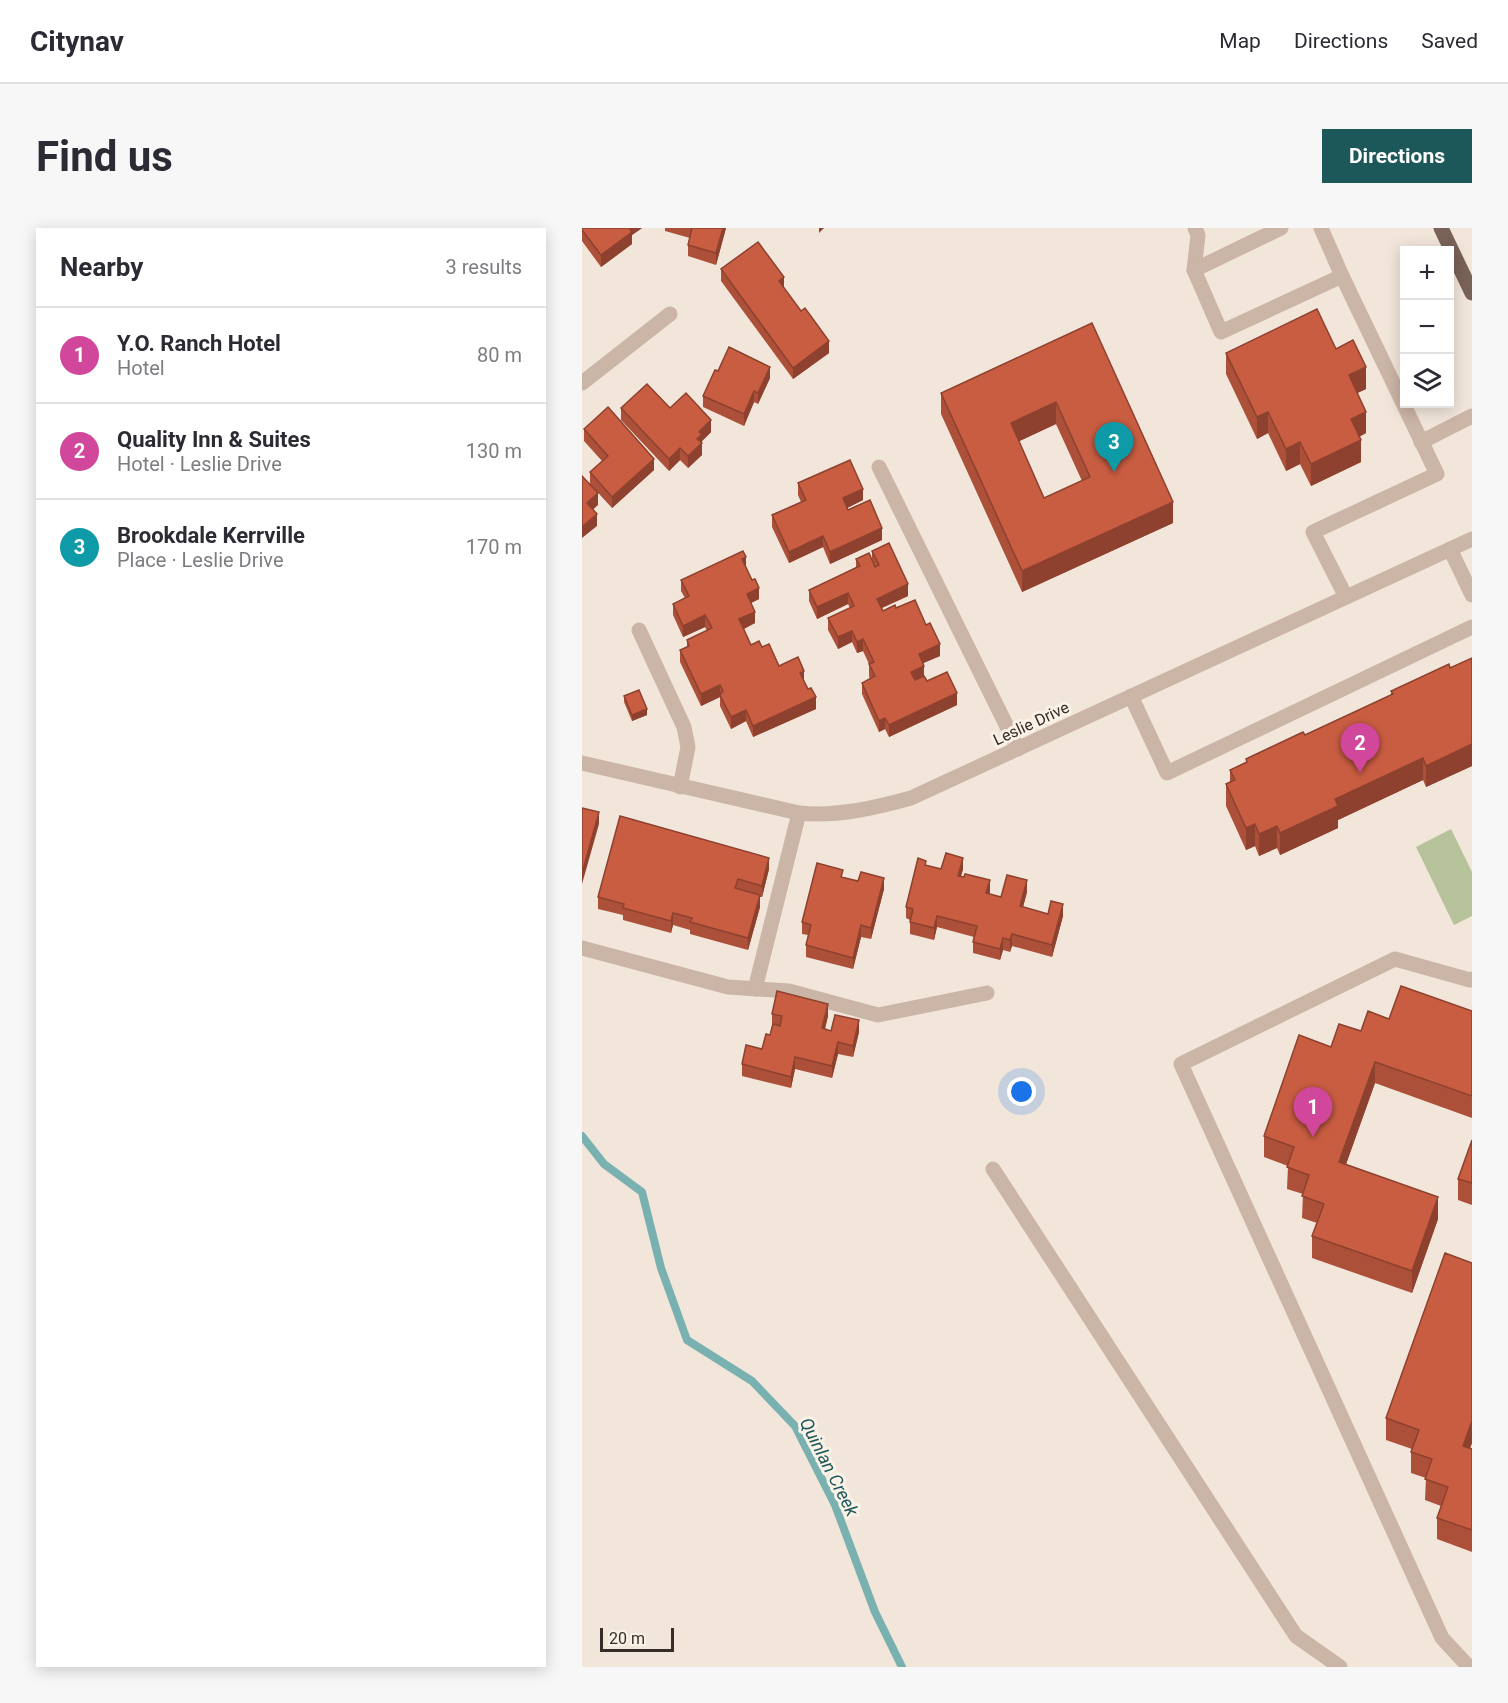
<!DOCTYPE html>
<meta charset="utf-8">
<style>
:root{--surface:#fff;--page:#f7f7f7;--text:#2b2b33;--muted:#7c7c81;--line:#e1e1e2;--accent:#1c585a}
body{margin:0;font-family:Roboto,sans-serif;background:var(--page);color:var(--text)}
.controls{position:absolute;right:18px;top:18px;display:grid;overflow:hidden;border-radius:0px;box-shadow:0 3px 15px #0003}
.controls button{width:54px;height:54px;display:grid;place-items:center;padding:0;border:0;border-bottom:2px solid var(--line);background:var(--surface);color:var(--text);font:30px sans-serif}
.scale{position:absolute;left:18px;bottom:15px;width:74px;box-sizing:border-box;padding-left:6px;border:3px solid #372c27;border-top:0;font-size:16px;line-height:21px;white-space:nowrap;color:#372c27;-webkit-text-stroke:4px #faf1e7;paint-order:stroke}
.you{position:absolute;left:440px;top:864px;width:21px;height:21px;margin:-15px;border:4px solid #fff;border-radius:50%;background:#1a73e8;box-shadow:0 0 0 9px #1a73e833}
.badge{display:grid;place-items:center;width:39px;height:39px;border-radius:50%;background:var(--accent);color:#fff;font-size:20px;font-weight:700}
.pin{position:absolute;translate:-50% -50px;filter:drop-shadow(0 2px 3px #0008)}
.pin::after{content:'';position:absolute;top:32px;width:21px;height:18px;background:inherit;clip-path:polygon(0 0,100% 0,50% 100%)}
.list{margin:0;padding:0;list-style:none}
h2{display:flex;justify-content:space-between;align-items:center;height:78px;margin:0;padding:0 24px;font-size:26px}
h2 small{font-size:20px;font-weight:400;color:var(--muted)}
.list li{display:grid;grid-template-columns:39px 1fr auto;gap:18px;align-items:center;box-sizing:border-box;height:96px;padding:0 24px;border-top:2px solid var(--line)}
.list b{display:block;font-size:22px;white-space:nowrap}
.list p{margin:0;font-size:20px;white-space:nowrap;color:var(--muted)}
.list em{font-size:20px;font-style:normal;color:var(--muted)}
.icon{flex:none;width:33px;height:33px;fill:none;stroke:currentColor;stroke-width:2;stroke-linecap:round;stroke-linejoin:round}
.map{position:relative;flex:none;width:890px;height:1439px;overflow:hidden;border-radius:0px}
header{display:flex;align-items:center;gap:36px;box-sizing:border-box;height:84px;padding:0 30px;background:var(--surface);border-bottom:2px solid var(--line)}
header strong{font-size:28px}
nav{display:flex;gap:33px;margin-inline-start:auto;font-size:21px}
.intro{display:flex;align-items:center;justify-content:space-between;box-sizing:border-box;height:144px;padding:0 36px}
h1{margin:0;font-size:42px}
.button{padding:15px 27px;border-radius:0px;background:var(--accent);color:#fff;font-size:21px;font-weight:700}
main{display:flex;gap:36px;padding:0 36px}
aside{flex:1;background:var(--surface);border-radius:0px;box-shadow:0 3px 15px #0003}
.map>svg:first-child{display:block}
.green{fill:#b6c29a}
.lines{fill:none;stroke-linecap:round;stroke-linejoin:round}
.stream{stroke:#79b0b0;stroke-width:8}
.minor{stroke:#cbb5a6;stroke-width:15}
.major{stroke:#796258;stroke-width:15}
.wall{fill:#ad5039;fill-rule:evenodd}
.shaded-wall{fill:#8d412e}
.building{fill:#c95d42;stroke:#8d412e;stroke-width:1.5;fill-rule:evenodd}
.labels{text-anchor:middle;stroke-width:6;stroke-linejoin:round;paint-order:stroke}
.street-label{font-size:16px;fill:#372c27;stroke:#faf1e7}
.water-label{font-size:18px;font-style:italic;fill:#1c585a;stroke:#faf1e7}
</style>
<header>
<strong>Citynav</strong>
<nav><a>Map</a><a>Directions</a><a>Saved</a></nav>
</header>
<div class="intro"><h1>Find us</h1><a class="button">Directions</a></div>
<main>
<aside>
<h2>Nearby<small>3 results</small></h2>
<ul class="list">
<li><span class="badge" style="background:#d1479c">1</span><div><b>Y.O. Ranch Hotel</b><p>Hotel</p></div><em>80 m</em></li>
<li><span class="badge" style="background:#d1479c">2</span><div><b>Quality Inn &amp; Suites</b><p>Hotel · Leslie Drive</p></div><em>130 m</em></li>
<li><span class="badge" style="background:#0f9aa8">3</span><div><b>Brookdale Kerrville</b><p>Place · Leslie Drive</p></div><em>170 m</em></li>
</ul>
</aside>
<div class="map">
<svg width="890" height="1439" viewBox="0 0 890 1439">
<rect width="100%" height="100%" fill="#f2e6db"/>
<!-- green -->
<path class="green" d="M869,601L890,644V688L872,697L834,619Z"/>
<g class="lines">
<!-- stream -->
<path class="stream" d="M0,908L22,936L60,964L79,1040L105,1112L170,1153L213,1198L253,1277L293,1384L320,1439"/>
<!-- minor -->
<g class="minor">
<path d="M613,0L616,7L612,42L639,104L760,48L739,0"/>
<path d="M612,42L699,0"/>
<path d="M760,48L855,246L731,304L764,369"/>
<path d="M0,155L88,86"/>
<path d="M839,214L890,188"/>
<path d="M297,239L436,521"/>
<path d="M868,321L890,367"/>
<path d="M57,402L102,499L106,519L98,559"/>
<path d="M549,468L585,545L890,399"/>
<path d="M0,535L217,585C254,589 293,580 329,570L890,311"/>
<path d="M0,720L146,759L207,763L296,787L405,765"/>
<path d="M173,761L217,585"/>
<path d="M411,941L714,1408L758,1439"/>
<path d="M887,1439L860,1410L599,836L813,731L888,752L890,751"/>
</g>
<!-- major -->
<path class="major" d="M859,0L890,65"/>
</g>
<!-- wall -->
<g class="wall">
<path d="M0,0H60L50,7V16L19,39L0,13Z"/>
<path d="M83,0H144L134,37L106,28V17L108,10L83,3Z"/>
<path d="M139,41L202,60L247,125L211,151L139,53Z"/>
<path d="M510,95L591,295L440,364L359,186V165ZM474,196L500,253L462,270L437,213Z"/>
<path d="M754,121L784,161L775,165L784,205L777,209L779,234L729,258L718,236L704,243L686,205L675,211L644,146V125Z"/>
<path d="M136,143L188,150L176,176L172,174L162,198L121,179V168Z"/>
<path d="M39,180H88L129,204L120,213V227L106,240L98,232L87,243L39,192Z"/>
<path d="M2,201L72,242L30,280L8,256V244L20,233L2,213Z"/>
<path d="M216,255L281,272L265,280L266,282L300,312L248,336L241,319L207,335L190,299V287L219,274L216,267Z"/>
<path d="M290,323L326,368L300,380L301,383L314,380L358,428L341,435L342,448L345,453L375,477L307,509L303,501L297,504L280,466V455L288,451L287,448V436L281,423L275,425L270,414L256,421L246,402V390L268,380L266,376L235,391L227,373V362L274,339V331L290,332Z"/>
<path d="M164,340L177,371L169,375L173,395L162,401L169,417L180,419L197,438L222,454L234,481L171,509L164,493L149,501L138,478V469L119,478L98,434V422L105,419V412L125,403L123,399L101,409L91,387V376L103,370L99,363V352Z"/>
<path d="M890,430V538L844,559L841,552L756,592V600L698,627L695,620L677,628L673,618L664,622L644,578V556L648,554V542L664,534V531L723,507L809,467V463L868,440Z"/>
<path d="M42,468L65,487L50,493L42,474Z"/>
<path d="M344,637L359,641H381L379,648L408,664L407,666L419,669L445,664L441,679L466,686L481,688L470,729L430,718L428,724L421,722L418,732L391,725V714L392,709L355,699L352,712L328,706V692L324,690V679Z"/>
<path d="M187,641L180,669H178V679L166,722L108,706V702L91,697L89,705L41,692V687L16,681V669Z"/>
<path d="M261,649L302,661L289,711L279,709L271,741L224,729V717L226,707L220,706V694Z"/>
<path d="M890,783V890L793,855L764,936L856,991L830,1065L730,1030V1008L735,995L720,990L721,966L705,961L706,938L682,929V908L749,819L779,803L807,791Z"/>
<path d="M190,786L246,788L243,801L249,803L277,804L271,829L256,826L250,850L213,841L209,860L160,848V836L180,821L188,807L190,797Z"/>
<path d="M890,912V977L876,972V951Z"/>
<path d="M804,1190L890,1215L888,1220L890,1221V1324L855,1311V1290L859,1278L843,1272L844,1250L829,1245V1224L830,1221L804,1212Z"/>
</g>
<!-- shaded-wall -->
<g class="shaded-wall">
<path d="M46,0H60L50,7V16L19,39V27Z"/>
<path d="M141,0H144L134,37V25Z"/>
<path d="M237,0H242L237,5Z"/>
<path d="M202,49V61L197,53Z"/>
<path d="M247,113V125L211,151V140Z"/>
<path d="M188,139V150L176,176V165Z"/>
<path d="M784,139V161L767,169V147Z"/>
<path d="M172,163V174L162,198V186Z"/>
<path d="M474,174V196L429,217V195Z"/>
<path d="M686,184V205L675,211V189Z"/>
<path d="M784,184V205L769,213V191Z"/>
<path d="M129,192V204L120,213V227L106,240V228L117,204Z"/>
<path d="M779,212V234L729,258V236Z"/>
<path d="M718,214V236L704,243V221Z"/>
<path d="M98,220V232L87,243V231Z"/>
<path d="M72,231V242L30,280V269Z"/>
<path d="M281,261V272L261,282V270Z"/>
<path d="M16,265V277L5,287V275Z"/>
<path d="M591,274V295L440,364V343Z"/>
<path d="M15,286V298L0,310V299Z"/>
<path d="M300,300V312L248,336V324Z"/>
<path d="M241,308V319L207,335V324Z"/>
<path d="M164,329V341L160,331Z"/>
<path d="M326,356V368L295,382V371Z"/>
<path d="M177,360V371L165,377V366Z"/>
<path d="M266,365V376L235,391V379Z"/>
<path d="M173,384V395L157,403V391Z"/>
<path d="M123,387V399L101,409V398Z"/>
<path d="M270,403V414L256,421V409Z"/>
<path d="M281,411V423L275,425V414Z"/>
<path d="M358,416V428L337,437V426Z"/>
<path d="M342,438V450L329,456V444Z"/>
<path d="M222,443V455L218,445Z"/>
<path d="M138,457V469L119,478V466Z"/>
<path d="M375,465V477L307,509V497Z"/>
<path d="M234,469V481L171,509V498Z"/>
<path d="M65,481V487L50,493V487Z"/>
<path d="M164,482V493L149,501V489Z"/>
<path d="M303,490V501L297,504V493Z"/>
<path d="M890,516V538L844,559V538Z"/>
<path d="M841,530V552L756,592V600L698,627V605L753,571Z"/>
<path d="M17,584V596L0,656V645Z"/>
<path d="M673,596V618L664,622V600Z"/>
<path d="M695,598V620L677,628V606Z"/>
<path d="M187,630V641L180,669V658Z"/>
<path d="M381,630V641L376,659V648Z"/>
<path d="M302,650V661L289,711V700Z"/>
<path d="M408,652V664L404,677V665Z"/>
<path d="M445,652V664L438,690V678Z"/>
<path d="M178,667V679L166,722V710Z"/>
<path d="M481,676V688L470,729V717Z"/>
<path d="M91,685V697L89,705V693Z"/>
<path d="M355,688V699L352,712V700Z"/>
<path d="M279,697V709L271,741V730Z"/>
<path d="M430,706V718L428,724V712Z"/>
<path d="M421,710V722L418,732V721Z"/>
<path d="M246,776V788L240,812V800Z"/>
<path d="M277,792V804L271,829V818Z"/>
<path d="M256,814V826L250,850V838Z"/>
<path d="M213,829V841L209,860V849Z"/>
<path d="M793,834V855L757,956V934Z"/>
<path d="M856,969V991L830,1065V1043Z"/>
<path d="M890,1193V1215L881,1239V1218Z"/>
</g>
<!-- building -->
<g class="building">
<path d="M0,0H47L50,4L19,27L0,2Z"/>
<path d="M110,0H141L134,25L106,17Z"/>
<path d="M176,14L202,49L197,53L219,83L223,80L247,113L211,140L139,41Z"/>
<path d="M735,81L754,121L771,112L784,139L767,147L784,184L769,191L779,212L729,236L718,214L704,221L686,184L675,189L644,125Z"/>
<path d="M510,95L591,274L440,343L359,165ZM474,174L508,249L462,270L429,195Z"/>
<path d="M147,119L188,139L176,165L172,163L162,186L121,168L133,142L136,143Z"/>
<path d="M65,156L88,180L104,165L129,192L117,204L120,206L115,211L120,215L106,228L98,220L87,231L39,180Z"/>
<path d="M26,179L72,231L30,269L8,244L26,228L2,201Z"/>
<path d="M268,232L281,261L261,270L266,282L288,272L300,300L248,324L241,308L207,324L190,287L224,272L216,255Z"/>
<path d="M0,248L16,265L5,275L15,286L0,299Z"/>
<path d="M307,315L326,356L295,371L301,383L313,377L314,380L333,372L344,397L348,395L358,416L337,426L342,438L329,444L333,452L342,448L345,453L365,444L375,465L307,497L303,490L297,493L280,455L293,448L287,436L292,434L281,411L275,414L270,403L256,409L246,390L272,378L266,365L235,379L227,362L278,338L274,331L287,325L293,339L297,337L290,323Z"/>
<path d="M161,323L164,329L160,331L170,352L173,351L177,360L165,366L173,384L157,391L169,417L177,413L180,419L187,416L197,438L216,429L222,443L218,445L226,461L229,460L234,469L171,498L164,482L149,489L138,467L141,463L138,457L119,466L98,422L107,418L105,412L130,400L123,387L101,398L91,376L107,368L99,352Z"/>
<path d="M890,430V516L844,538L841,530L753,571L756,578L698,605L695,598L677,606L673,596L664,600L644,556L653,552L648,542L665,534L664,531L721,504L723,507L811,466L809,463L867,436L868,440Z"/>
<path d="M57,462L65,481L50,487L42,468Z"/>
<path d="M0,580L17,584L0,645Z"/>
<path d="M38,588L187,630L180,658L156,651L153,660L178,667L166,710L108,694L110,690L91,685L89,693L41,680L42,676L16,669Z"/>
<path d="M364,625L381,630L376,648L382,649L383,646L408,652L404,665L419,669L425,647L445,652L438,678L466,686L469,673L481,676L470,717L430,706L428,712L421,710L418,721L391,714L395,698L355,688L352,700L328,694L331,681L324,679L336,630L344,633L343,637L359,641Z"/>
<path d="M235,635L261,642L259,649L276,653L279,644L302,650L289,700L279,697L271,730L224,717L229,697L220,694Z"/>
<path d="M819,758L890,783V868L793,834L757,934L856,969L830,1043L730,1008L742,976L720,968L727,947L705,939L712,919L682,908L717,807L749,819L757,796L779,803L786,783L807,791Z"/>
<path d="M195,763L246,776L240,800L249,803L253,787L277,792L271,818L256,814L250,838L213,829L209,849L160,836L164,817L180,821L184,806L188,807L191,796L198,798L200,788L190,786Z"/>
<path d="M890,912V955L876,951Z"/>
<path d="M863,1025L890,1035V1193L881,1218L890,1221V1302L855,1290L866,1259L843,1251L850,1231L829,1224L837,1202L804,1190Z"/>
</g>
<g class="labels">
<!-- street labels -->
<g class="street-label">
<text transform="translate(449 495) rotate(-25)" y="6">Leslie Drive</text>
</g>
<!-- water labels -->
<g class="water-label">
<text transform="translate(247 1239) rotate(63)" y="6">Quinlan Creek</text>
</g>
</g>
</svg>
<div class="controls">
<button>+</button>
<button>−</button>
<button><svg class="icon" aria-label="layers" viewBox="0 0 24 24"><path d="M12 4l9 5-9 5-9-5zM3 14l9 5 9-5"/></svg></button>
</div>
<div class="scale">20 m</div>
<div class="you"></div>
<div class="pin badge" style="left:731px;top:909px;background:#d1479c">1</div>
<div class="pin badge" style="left:778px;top:545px;background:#d1479c">2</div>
<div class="pin badge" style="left:532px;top:244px;background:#0f9aa8">3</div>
</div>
</main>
